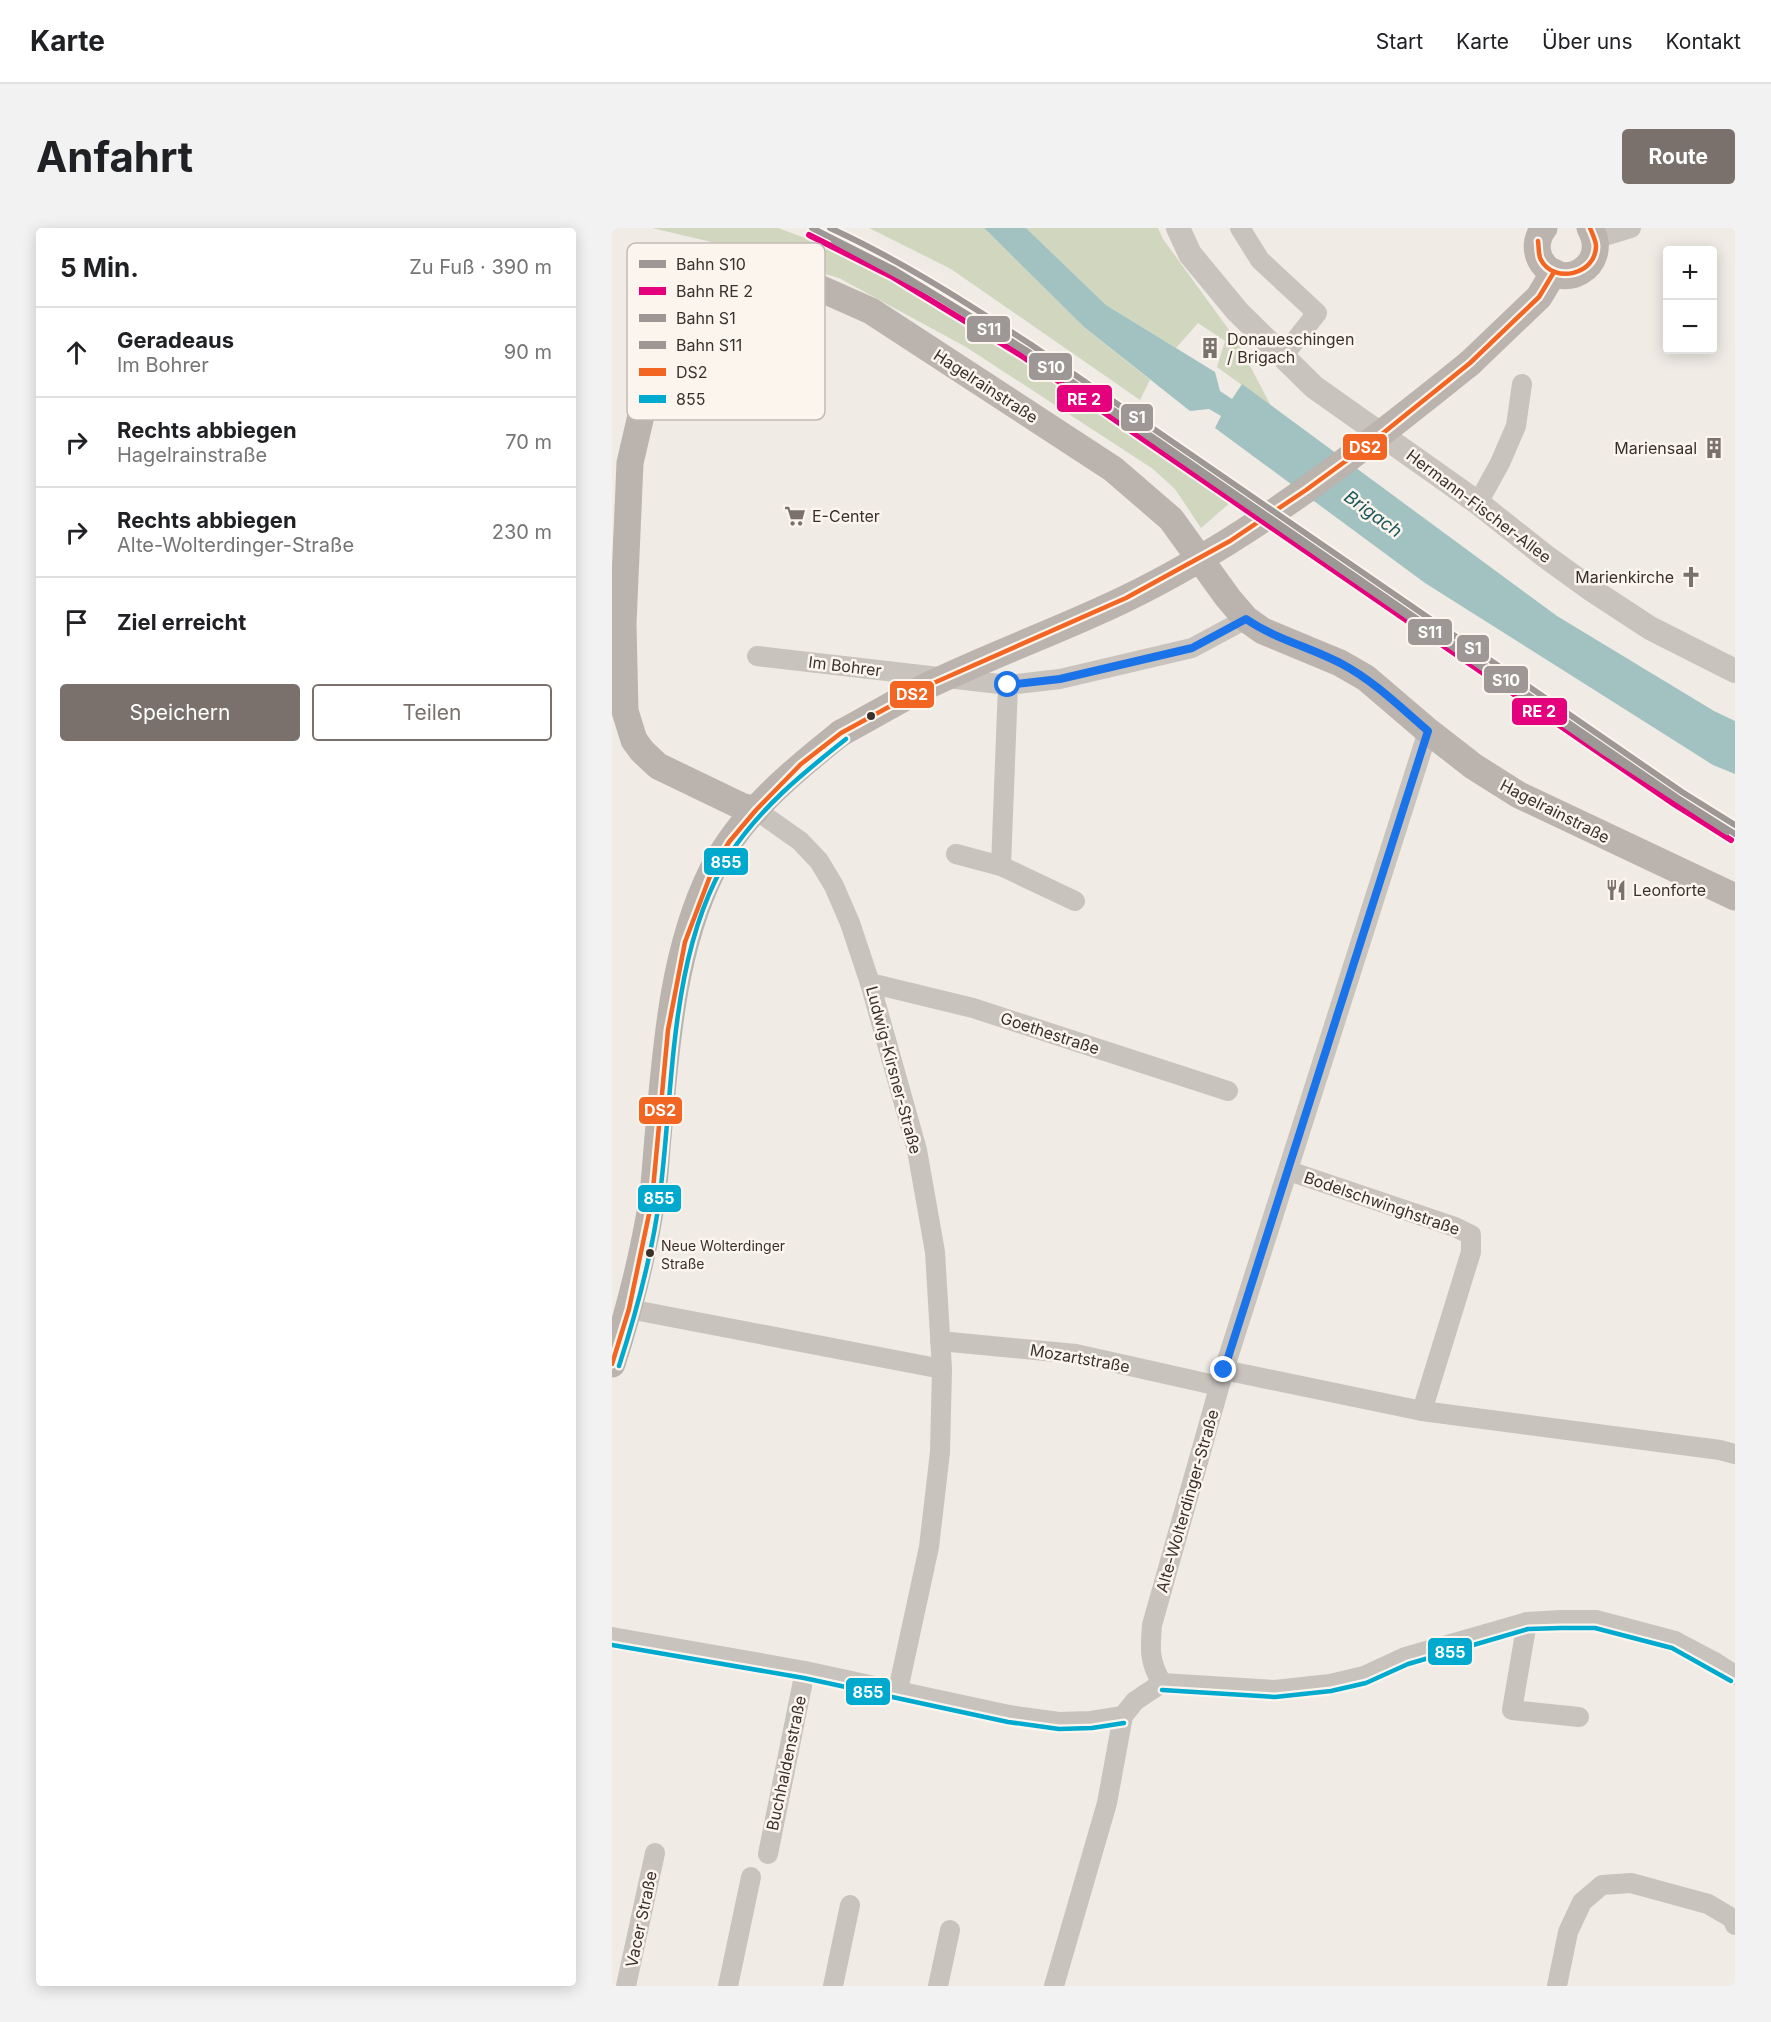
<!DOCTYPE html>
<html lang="de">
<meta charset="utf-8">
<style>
:root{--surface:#fff;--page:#f2f2f2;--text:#202124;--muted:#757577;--line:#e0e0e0;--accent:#7a716c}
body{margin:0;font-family:Inter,sans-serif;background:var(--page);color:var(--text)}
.controls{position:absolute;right:18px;top:18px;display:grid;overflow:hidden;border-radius:6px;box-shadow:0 3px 15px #0003}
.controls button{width:54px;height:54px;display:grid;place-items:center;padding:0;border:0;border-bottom:2px solid var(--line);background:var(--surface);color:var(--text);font:30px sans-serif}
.stop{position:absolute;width:18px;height:18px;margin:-14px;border:4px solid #1a73e8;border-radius:50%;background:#fff}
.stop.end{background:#1a73e8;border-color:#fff;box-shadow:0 2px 6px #0008}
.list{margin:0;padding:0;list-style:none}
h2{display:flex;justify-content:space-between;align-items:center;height:78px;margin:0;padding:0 24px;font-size:26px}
h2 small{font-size:20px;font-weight:400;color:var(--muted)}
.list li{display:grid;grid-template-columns:39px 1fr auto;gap:18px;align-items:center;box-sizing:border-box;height:90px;padding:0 24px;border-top:2px solid var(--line)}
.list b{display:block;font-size:22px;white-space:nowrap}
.list p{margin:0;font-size:20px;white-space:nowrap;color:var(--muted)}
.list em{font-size:20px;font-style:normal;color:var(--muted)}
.actions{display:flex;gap:12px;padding:18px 24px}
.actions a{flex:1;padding:14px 0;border:2px solid var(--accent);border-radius:6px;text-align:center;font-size:21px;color:var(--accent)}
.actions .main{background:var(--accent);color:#fff}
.icon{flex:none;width:33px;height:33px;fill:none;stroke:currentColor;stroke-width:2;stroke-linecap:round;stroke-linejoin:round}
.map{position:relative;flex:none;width:1123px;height:1758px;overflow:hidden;border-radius:6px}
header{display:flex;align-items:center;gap:36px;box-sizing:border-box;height:84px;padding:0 30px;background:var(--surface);border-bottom:2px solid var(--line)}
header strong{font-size:28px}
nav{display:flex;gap:33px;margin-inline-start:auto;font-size:21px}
.intro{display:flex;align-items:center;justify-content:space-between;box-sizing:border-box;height:144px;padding:0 36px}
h1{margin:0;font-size:42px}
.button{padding:15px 27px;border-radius:6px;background:var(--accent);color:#fff;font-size:21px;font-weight:700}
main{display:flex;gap:36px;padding:0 36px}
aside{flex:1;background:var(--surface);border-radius:6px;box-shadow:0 3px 15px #0003}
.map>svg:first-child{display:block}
.green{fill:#d1d6bf}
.water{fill:#a1c2c1}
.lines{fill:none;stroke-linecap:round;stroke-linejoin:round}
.minor{stroke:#c9c3be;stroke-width:20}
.tertiary{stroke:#c9c3be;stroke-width:24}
.secondary{stroke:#bab3ae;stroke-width:27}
.secondary-bridge{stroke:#bab3ae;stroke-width:27}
.bus-1-casing{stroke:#fbf5ee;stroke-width:9}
.bus-2-casing{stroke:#fbf5ee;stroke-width:9}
.bus-1{stroke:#f26522;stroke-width:4.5}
.bus-2{stroke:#00a9ce;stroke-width:4.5}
.rail-1-casing{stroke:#fbf5ee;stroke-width:10}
.rail-2-casing{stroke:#fbf5ee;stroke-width:10}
.rail-3-casing{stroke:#fbf5ee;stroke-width:10}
.rail-4-casing{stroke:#fbf5ee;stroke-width:10}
.rail-1{stroke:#9d9895;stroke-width:6}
.rail-2{stroke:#e5007d;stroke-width:6}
.rail-3{stroke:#9d9895;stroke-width:6}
.rail-4{stroke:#9d9895;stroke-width:6}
.route{stroke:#1a73e8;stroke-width:8}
.bus-dot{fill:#3b302b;stroke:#fbf5ee;stroke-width:2}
.labels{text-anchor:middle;stroke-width:5;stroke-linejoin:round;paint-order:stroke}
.bus-label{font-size:14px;fill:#3b302b;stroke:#fbf5ee;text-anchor:start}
.poi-label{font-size:16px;fill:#3b302b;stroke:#fbf5ee;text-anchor:start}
.street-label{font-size:16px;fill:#3b302b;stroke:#fbf5ee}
.water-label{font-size:18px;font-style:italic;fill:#1f5a5e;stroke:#fbf5ee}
.key{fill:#fbf5ee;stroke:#c1bab4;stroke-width:1.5}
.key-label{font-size:16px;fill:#3b302b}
.line-badge{stroke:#fbf5ee;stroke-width:2}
.badge-label{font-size:16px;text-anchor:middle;font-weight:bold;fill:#fff}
</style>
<header>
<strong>Karte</strong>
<nav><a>Start</a><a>Karte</a><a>Über uns</a><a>Kontakt</a></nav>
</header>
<div class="intro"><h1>Anfahrt</h1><a class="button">Route</a></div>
<main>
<aside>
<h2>5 Min.<small>Zu Fuß · 390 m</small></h2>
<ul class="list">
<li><svg class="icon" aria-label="ahead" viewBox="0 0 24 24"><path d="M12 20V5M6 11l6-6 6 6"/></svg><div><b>Geradeaus</b><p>Im Bohrer</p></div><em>90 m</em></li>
<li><svg class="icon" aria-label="right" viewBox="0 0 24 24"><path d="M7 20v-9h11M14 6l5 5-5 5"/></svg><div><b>Rechts abbiegen</b><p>Hagelrainstraße</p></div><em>70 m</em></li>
<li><svg class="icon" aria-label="right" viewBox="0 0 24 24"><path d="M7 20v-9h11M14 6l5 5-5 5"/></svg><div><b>Rechts abbiegen</b><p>Alte-Wolterdinger-Straße</p></div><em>230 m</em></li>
<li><svg class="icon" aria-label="arrive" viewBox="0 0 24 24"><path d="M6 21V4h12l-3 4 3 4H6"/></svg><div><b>Ziel erreicht</b></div></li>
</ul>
<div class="actions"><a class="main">Speichern</a><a>Teilen</a></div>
</aside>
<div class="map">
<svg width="1123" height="1758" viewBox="0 0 1123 1758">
<rect width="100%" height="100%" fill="#f0ebe5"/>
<!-- green -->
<g class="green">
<path d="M40,0H166L201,13L319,73L509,196L619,274L589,300L563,261L541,241L354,119L227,50L125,20Z"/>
<path d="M257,0H372L472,99L538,152L528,172L339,41Z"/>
<path d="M414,0H546L551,11L625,113L659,178L605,139L613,113L586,95L564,120L494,77Z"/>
</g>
<!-- water -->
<path class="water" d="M372,0H414L494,77L603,144L608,163L620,171L630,156L945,388L1102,483L1123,493V546L1101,537L813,355L603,200L609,188L597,181L578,183L472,99Z"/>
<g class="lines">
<!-- minor -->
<g class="minor">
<path d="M628,0L648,32L705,85L671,128"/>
<path d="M983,11L1019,0"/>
<path d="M866,275L888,235L904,198L910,156"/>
<path d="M145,428L396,457L448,451L580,420L634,391"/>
<path d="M144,582L188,613L207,633L222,658L238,695L258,755L305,922L323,1024L330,1141L328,1224L317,1319L286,1462"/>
<path d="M344,626L389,638L463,673"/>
<path d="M389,638L396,457"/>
<path d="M258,755L361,780L616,863"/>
<path d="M677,943L843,999L859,1007V1024L810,1183"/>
<path d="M17,1081L330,1141"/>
<path d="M328,1113L464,1126L607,1158"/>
<path d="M612,1142L810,1183L1108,1222L1123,1226"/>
<path d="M915,1394L900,1482L967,1489"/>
<path d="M0,1409L193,1443L397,1487L447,1494L479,1493L511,1488"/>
<path d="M550,1455C537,1434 538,1421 540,1397L612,1142L816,503"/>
<path d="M550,1455L663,1462L718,1456L752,1448L793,1429L915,1394L949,1392H984L1063,1413L1101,1433L1123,1447"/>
<path d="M156,1626L193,1443"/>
<path d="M14,1758L43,1625"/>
<path d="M116,1758L139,1649"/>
<path d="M221,1758L238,1677"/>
<path d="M326,1758L338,1702"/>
<path d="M442,1758L495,1575L511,1488L523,1473L550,1455"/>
<path d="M945,1758L956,1704L970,1674L990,1657L1019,1655L1096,1676L1120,1690L1123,1697"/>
</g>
<!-- tertiary -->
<path class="tertiary" d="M566,0L578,26L625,83L702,159L866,275L933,328L980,362L1038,400L1123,443"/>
<!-- secondary -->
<g class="secondary">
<path d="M932,0C925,9 923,20 928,31C947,67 1000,39 978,0"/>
<path d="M858,135L927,69L942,44"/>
<path d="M144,582L129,578L46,538L30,523L22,512L13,483L11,396L18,235L40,140L55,109L82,83L119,58L167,50L205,59L259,83L501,241L559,291L616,370L634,391L651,403L728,435L754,450L816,503L861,538L907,567L1123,669"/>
<path d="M0,1136C17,1083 31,1028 40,973C43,952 44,931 46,909C54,821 60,724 100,643C128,587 181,543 229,505"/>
</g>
<!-- secondary-bridge -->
<path class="secondary-bridge" d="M229,505C259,489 287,472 317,457C381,426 449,402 513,371C639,310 749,223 858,135"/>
<defs>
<g id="bus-1">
<path d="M926,13C927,19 926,27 929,32C942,56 984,47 984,18C984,13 980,5 978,0"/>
<path d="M0,1136L17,1081L40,972L56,802L73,714L100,643L117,614L144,582L189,536L229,505L317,457L514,370L618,313L694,262L760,214L858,135L927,69L942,44"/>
</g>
<g id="bus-2">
<path d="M7,1138C25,1082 41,1024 48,966C62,857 57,722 118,626C148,580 191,545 234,511"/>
<path d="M0,1417L192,1450L396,1494L447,1501L480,1500L512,1495"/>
<path d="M550,1462L663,1469L719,1463L754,1455L796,1436L916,1401L949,1400H983L1060,1420L1119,1453"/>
</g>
</defs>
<!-- bus-1 casing -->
<use href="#bus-1" class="bus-1-casing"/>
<!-- bus-2 casing -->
<use href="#bus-2" class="bus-2-casing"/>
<!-- bus-1 -->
<use href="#bus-1" class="bus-1"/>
<!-- bus-2 -->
<use href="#bus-2" class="bus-2"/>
<defs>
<path id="rail-1" d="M200,0L283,42L414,122L1066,570L1123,606"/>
<path id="rail-2" d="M197,7L279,48L410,128L1062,576L1119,612"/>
<path id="rail-3" d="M218,0C288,32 353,74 418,116L1070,564L1123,597"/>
<path id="rail-4" d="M222,13L322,67L412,123L992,524L1115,604"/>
</defs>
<!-- rail-1 casing -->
<use href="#rail-1" class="rail-1-casing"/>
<!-- rail-2 casing -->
<use href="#rail-2" class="rail-2-casing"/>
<!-- rail-3 casing -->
<use href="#rail-3" class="rail-3-casing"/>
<!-- rail-4 casing -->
<use href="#rail-4" class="rail-4-casing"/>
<!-- rail-1 -->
<use href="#rail-1" class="rail-1"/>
<!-- rail-2 -->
<use href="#rail-2" class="rail-2"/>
<!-- rail-3 -->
<use href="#rail-3" class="rail-3"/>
<!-- rail-4 -->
<use href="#rail-4" class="rail-4"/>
</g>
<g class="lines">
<!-- route -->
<path class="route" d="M396,457L448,451L580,420L634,391C663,411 698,419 730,436C762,453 789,480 816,503L612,1142"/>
</g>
<!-- icons -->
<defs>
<symbol id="building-bare" viewBox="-9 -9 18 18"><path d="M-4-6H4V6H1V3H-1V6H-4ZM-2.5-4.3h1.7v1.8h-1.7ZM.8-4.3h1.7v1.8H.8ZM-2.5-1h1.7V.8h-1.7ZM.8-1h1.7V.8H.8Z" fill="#7a716c" stroke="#fbf5ee" stroke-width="2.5" paint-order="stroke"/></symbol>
<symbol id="supermarket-bare" viewBox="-9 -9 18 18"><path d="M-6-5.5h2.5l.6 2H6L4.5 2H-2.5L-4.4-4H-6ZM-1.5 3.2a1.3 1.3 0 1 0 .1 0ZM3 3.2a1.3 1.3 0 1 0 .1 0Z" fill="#7a716c" stroke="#fbf5ee" stroke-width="2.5" paint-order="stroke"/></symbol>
<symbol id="church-bare" viewBox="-9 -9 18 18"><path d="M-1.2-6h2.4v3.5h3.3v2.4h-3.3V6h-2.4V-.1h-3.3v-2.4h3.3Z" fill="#7a716c" stroke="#fbf5ee" stroke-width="2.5" paint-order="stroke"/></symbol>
<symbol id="restaurant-bare" viewBox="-9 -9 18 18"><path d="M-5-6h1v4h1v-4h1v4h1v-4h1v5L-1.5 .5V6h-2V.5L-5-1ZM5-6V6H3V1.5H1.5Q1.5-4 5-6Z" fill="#7a716c" stroke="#fbf5ee" stroke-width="2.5" paint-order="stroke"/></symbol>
</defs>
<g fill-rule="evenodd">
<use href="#building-bare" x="583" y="105" width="30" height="30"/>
<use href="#building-bare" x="1087" y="205" width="30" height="30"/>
<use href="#supermarket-bare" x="168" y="273" width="30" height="30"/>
<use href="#church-bare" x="1064" y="334" width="30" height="30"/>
<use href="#restaurant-bare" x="989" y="647" width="30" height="30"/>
</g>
<!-- markers -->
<g class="bus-dot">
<circle cx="259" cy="488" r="5"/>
<circle cx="38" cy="1025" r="5"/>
</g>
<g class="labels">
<!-- bus labels -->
<g class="bus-label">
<text x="49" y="1023">Neue Wolterdinger<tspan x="49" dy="18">Straße</tspan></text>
</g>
<!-- poi labels -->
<g class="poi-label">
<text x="615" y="117">Donaueschingen<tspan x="615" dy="18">/ Brigach</tspan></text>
<text x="1085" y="226" text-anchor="end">Mariensaal</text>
<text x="200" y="294">E-Center</text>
<text x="1062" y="355" text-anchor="end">Marienkirche</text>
<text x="1021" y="668">Leonforte</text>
</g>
<!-- street labels -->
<g class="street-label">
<text transform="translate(374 158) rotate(33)" y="6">Hagelrainstraße</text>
<text transform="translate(867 278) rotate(37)" y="6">Hermann-Fischer-Allee</text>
<text transform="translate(233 438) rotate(7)" y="6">Im Bohrer</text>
<text transform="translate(943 583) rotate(27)" y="6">Hagelrainstraße</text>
<text transform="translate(438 805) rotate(18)" y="6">Goethestraße</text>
<text transform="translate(282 842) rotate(75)" y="6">Ludwig-Kirsner-Straße</text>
<text transform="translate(770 975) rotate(19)" y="6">Bodelschwinghstraße</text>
<text transform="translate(468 1130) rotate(10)" y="6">Mozartstraße</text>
<text transform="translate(575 1273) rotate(-74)" y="6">Alte-Wolterdinger-Straße</text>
<text transform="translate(174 1535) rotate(-78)" y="6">Buchhaldenstraße</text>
<text transform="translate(29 1691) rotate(-78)" y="6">Vacer Straße</text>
</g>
<!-- water labels -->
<g class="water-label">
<text transform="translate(761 286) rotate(36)" y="6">Brigach</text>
</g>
</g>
<!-- legend -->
<rect x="15" y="15" width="198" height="177" rx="9" class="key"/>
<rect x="27" y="32" width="27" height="8" fill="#9d9895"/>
<rect x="27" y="59" width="27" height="8" fill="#e5007d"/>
<rect x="27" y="86" width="27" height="8" fill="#9d9895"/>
<rect x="27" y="113" width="27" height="8" fill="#9d9895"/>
<rect x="27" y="140" width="27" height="8" fill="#f26522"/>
<rect x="27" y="167" width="27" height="8" fill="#00a9ce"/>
<g class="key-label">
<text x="64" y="42">Bahn S10</text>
<text x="64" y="69">Bahn RE 2</text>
<text x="64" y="96">Bahn S1</text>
<text x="64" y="123">Bahn S11</text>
<text x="64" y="150">DS2</text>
<text x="64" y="177">855</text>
</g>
<g class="line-badge">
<rect x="354" y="87" width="45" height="28" rx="6" fill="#9d9895"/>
<rect x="416" y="124" width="45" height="29" rx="6" fill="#9d9895"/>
<rect x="444" y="156" width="57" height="29" rx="6" fill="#e5007d"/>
<rect x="508" y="175" width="34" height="29" rx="6" fill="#9d9895"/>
<rect x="730" y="205" width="46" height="28" rx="6" fill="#f26522"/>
<rect x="795" y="390" width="46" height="28" rx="6" fill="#9d9895"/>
<rect x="844" y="406" width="34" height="29" rx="6" fill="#9d9895"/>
<rect x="871" y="437" width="46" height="29" rx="6" fill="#9d9895"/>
<rect x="277" y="452" width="46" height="29" rx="6" fill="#f26522"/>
<rect x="899" y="469" width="57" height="29" rx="6" fill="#e5007d"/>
<rect x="91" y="619" width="46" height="29" rx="6" fill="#00a9ce"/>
<rect x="26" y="868" width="45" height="29" rx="6" fill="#f26522"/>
<rect x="25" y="956" width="45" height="29" rx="6" fill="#00a9ce"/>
<rect x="815" y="1409" width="46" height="29" rx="6" fill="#00a9ce"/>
<rect x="233" y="1449" width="46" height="29" rx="6" fill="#00a9ce"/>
</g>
<g class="badge-label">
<text x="377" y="107">S11</text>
<text x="439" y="145">S10</text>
<text x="472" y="177">RE 2</text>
<text x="525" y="195">S1</text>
<text x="753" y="225">DS2</text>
<text x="818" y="410">S11</text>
<text x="861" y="426">S1</text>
<text x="894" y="458">S10</text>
<text x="300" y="472">DS2</text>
<text x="927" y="489">RE 2</text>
<text x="114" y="640">855</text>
<text x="48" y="888">DS2</text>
<text x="47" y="976">855</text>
<text x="838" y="1430">855</text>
<text x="256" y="1470">855</text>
</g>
</svg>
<div class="controls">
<button>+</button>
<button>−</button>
</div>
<div class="stop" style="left:396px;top:457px"></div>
<div class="stop end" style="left:612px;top:1142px"></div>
</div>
</main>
